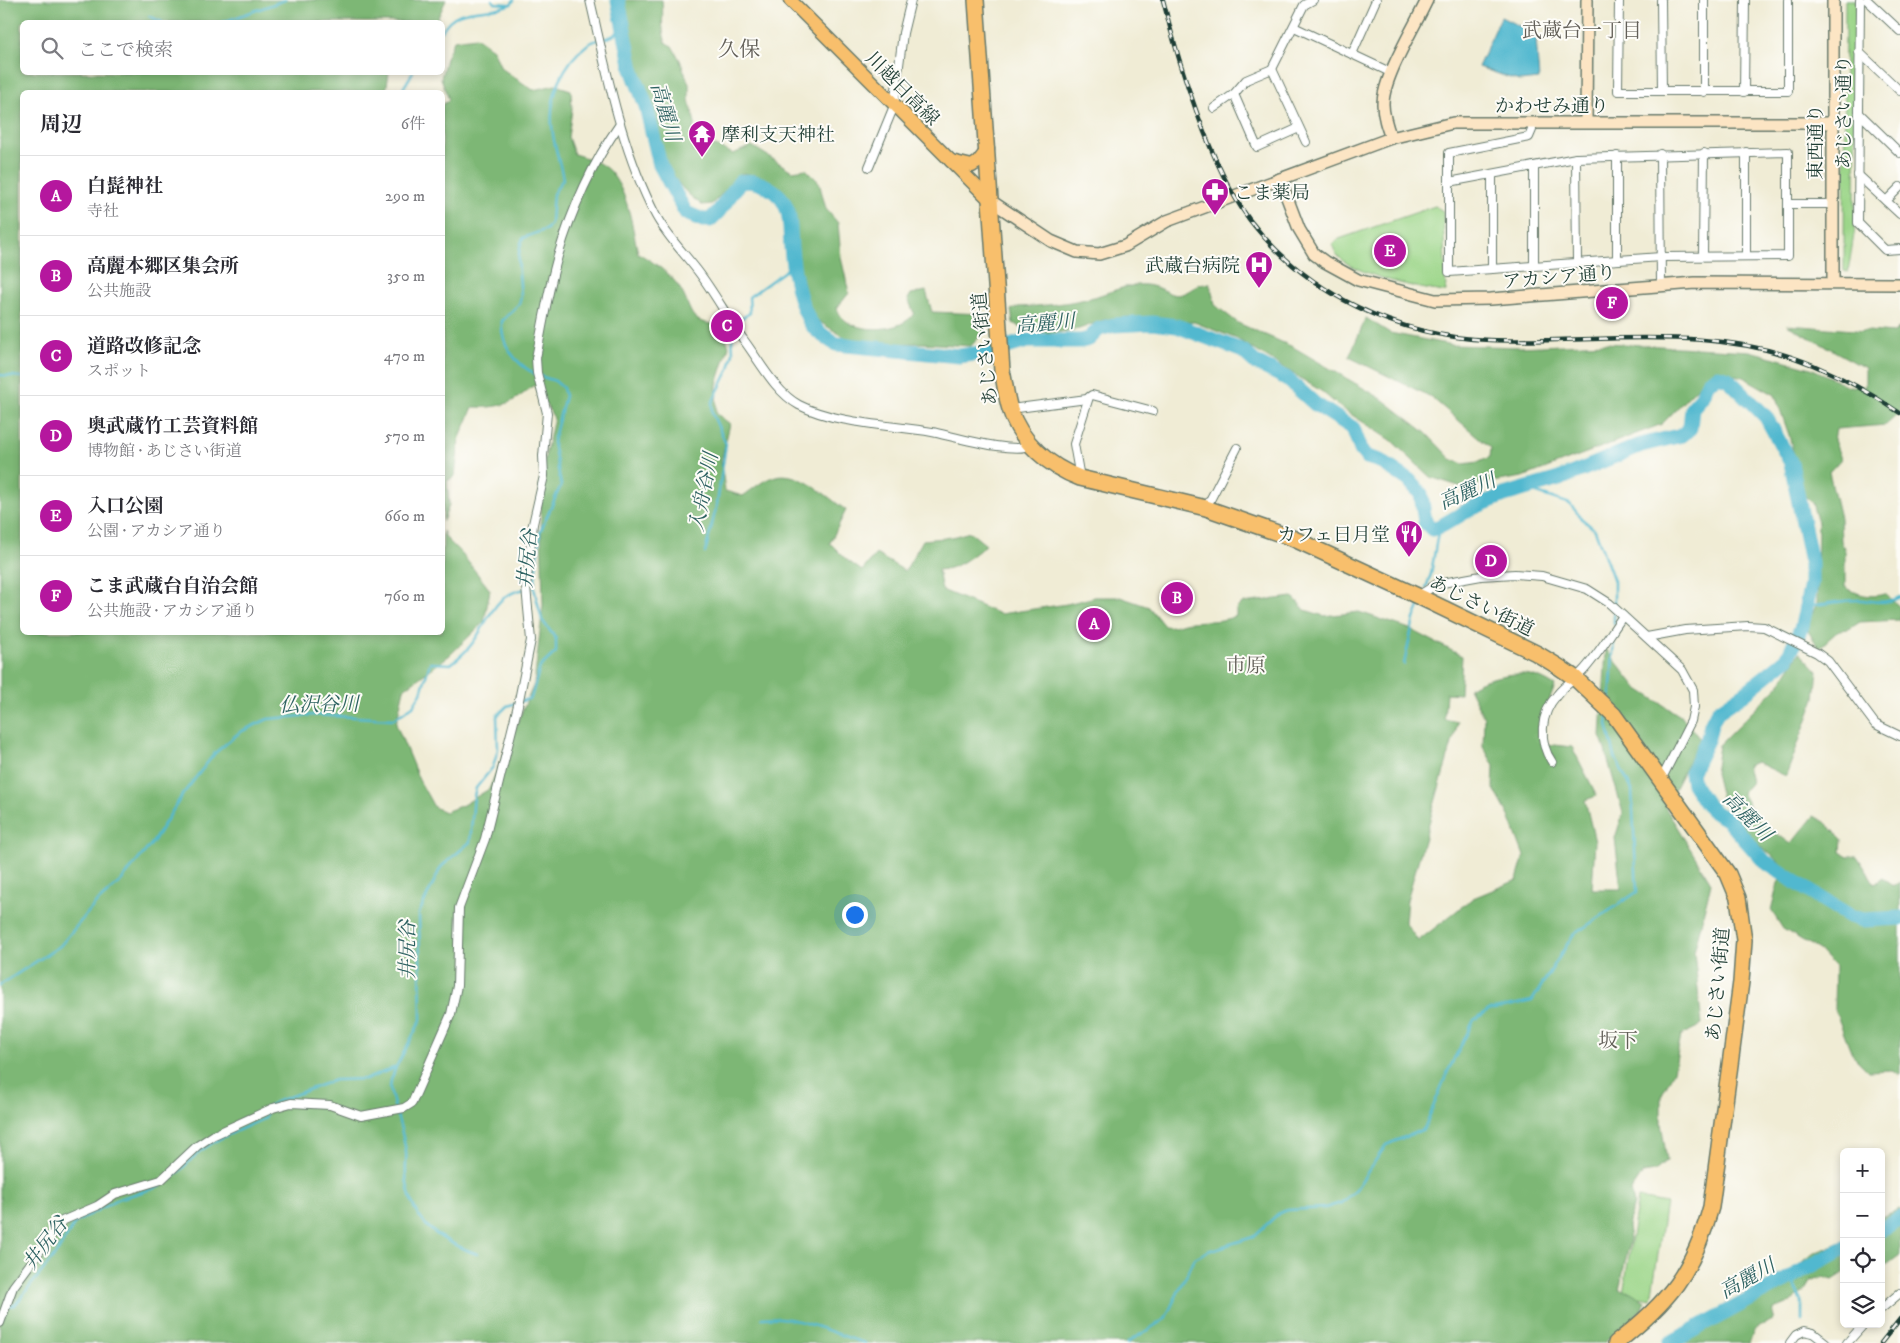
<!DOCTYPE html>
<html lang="ja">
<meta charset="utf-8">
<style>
:root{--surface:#fff;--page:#f2f2f3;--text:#2b2b33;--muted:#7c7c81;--line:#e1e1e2;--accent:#b5179e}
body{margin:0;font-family:"IM FELL DW Pica","Noto Serif JP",serif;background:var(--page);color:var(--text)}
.controls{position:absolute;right:15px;bottom:15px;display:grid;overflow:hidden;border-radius:8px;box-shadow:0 2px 8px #0003}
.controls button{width:45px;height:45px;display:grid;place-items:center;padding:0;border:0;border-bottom:1px solid var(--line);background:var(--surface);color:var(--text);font:25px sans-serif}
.you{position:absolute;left:854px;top:914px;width:18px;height:18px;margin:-12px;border:4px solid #fff;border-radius:50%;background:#1a73e8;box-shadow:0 0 0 8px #1a73e833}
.badge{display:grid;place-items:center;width:32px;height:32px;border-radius:50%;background:var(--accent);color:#fff;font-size:16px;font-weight:700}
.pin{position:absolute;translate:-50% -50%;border:2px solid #fff;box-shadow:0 1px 5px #0006}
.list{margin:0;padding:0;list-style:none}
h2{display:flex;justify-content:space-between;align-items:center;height:65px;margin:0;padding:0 20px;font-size:21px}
h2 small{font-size:16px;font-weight:400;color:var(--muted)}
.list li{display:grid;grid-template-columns:32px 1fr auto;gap:15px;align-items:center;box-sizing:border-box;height:80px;padding:0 20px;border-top:1px solid var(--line)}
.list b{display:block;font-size:19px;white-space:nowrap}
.list p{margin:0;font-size:16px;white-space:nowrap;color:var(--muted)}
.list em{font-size:16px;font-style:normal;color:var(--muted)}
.icon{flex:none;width:28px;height:28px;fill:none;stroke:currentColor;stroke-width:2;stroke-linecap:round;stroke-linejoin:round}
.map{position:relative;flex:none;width:1900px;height:1343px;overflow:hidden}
.search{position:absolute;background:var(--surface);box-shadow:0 2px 8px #0003;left:20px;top:20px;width:425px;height:55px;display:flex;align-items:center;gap:12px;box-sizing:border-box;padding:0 18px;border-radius:8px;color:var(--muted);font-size:19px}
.panel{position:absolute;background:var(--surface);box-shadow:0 2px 8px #0003;left:20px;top:90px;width:425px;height:545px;border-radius:8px}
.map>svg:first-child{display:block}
.green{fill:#9cd689;stroke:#5e8a5e}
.forest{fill:#7db775;stroke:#4e7a54}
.water{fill:#51b8cf;stroke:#387a82}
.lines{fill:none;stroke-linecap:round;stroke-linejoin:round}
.stream{stroke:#51b8cf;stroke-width:2.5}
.river{stroke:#51b8cf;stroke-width:15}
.street-casing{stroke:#687a6c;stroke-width:10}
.secondary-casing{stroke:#687a6c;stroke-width:14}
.primary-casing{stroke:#687a6c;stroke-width:15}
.highway-casing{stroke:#687a6c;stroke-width:18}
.street{stroke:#fff;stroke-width:8}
.secondary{stroke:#fce5c4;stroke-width:11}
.primary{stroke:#f8bf6c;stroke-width:12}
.highway{stroke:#f8bf6c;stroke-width:15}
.rail-casing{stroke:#1f3d34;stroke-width:4.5}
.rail{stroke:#fdfcf7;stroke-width:2.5;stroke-dasharray:8;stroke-linecap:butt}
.labels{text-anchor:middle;stroke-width:4;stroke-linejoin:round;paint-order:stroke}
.street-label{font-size:19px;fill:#1f3d34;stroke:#fdfcf7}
.poi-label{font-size:19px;fill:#1f3d34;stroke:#fdfcf7;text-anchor:start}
.neighbourhood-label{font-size:20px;fill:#625f58;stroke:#fdfcf7}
.water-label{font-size:20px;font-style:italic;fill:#2e6262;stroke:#fdfcf7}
.quarter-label{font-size:21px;fill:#625f58;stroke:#fdfcf7}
</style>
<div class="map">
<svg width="1900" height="1343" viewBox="0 0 1900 1343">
<rect width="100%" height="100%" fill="#fdfcf7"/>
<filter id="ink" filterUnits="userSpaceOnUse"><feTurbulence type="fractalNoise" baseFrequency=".02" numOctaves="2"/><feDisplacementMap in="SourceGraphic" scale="10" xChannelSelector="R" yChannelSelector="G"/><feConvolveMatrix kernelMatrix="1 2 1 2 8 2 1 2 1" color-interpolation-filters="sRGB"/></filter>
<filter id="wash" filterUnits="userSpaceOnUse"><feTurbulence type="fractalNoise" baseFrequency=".0096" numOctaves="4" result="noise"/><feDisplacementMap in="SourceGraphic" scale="20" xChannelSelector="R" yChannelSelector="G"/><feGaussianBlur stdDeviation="1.12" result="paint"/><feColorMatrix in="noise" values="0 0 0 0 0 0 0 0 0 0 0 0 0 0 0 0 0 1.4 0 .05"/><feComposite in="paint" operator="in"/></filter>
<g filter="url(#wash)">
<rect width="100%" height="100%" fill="#f0ecd5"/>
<!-- green -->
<g class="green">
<path d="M1845,0H1856L1855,228L1848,272L1844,271Z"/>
<path d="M1435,206L1443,211L1446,292C1422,290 1353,274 1338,256C1335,253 1334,248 1332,245L1339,239Z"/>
<path d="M1638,1198L1666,1203L1651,1299L1623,1294Z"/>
</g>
<!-- forest -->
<g class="forest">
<path d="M0,0H446L436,22H22V72L389,73L386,91L389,92H22V632H442L443,531L446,538L461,553L490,590L484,622L450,655L404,689L396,724L419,780L434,807L445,812L463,805L489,789L534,684L543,605L540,478L554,418L534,385C512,404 503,408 473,407L459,440L455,476L447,481L449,505L443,521L442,105L449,100L441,78L446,58L454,40L476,37L493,49L501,68L533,90L555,85L571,90L572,110L568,137L574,154C587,158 603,162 612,174C629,196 632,227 638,253C653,262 669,272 679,287C693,308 686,325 720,324L729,346L717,384L716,413L730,424L721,461L725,491L743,496C753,489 764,479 776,476C800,470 827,497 846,510L830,543L847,560L862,571L876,554L905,571L923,540L952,537L970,532L986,545C971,557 958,569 938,570L942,590L1000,614L1067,604L1095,597H1120L1149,607L1164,626C1174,628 1182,622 1192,622C1209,620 1218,623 1236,616V609L1242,603L1293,597L1305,610L1324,616L1359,612L1410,629L1462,656L1460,694L1446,693L1444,719L1458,722L1407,900L1405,922L1418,941L1473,898L1517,880L1524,856L1509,816L1493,787L1494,766L1483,746L1484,718L1469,688C1480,679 1515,671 1530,675C1540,677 1547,681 1555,686L1542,719L1546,744L1572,747L1597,796L1585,800L1595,842L1592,889H1621L1615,838L1623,813L1601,736L1606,649L1637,688L1682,717L1700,739L1665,807L1711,883L1694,952L1702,1025L1681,1035L1674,1071L1661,1096V1122L1667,1161L1655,1171L1643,1173L1631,1191L1634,1204L1628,1226L1630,1240L1619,1290L1631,1292L1645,1301L1641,1311L1604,1343H0Z"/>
<path d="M624,0H662C664,18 660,25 666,43L672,46L680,60L689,84V100L695,123L692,132L694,148L716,146L733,154L752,146L792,171L806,169L819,182L826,209L838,223L841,257L849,293L837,308C838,311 840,316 843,318C856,334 904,332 914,313L908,299L911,294L926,291L932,312L984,314V332L971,346L922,343L876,344L846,338L815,319L808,304L795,246V225L791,205L759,176L742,173L712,204L702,205C662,177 662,147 650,103C647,91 640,80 637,68C630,46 627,22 624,0Z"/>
<path d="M1199,284H1210L1215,305L1238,323L1293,347L1382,399L1426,433L1451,459L1463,464L1479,462L1490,457L1491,448L1431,397L1349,357L1366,318L1390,333L1452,345L1519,347L1605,343L1750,351L1811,368L1848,386L1865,387V368L1787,325L1894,333L1900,327V412L1886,425L1836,429L1834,440L1841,459L1829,472L1840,518L1841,541L1845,551V587C1859,595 1869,598 1885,594L1900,607V620L1860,622L1849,629L1839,630L1819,648L1808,631L1807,625L1817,603L1818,523L1812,503L1803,494L1789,435L1775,395L1743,377L1714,370L1662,424L1523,477L1462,487L1430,477L1391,440L1341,408L1321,391L1237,339L1194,322L1171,323L1129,317L1104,320L1079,329L1053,333L1026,331L1013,323L1011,310L1018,307C1041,306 1064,304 1086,299C1105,295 1127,283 1146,285C1172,288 1170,306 1199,284Z"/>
<path d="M1800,652L1818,671L1815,698L1786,776L1756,762L1747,766L1751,782L1742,793L1757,819L1791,844L1814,816L1825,822L1842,839L1841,852L1848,856H1857L1875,884L1883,878L1893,886L1900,882V1074L1892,1070L1868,1071L1853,1056L1834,1008L1835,967L1819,950L1783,929L1771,910L1778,883L1787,869L1754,840L1722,801L1715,773L1719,745L1779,685Z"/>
<path d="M1900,1209V1255L1881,1269V1217Z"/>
<path d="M1844,1241V1273L1833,1280L1823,1277L1812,1280C1802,1297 1792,1303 1774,1309L1773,1320C1756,1328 1755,1325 1749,1343H1680L1722,1319L1756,1304L1777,1283L1814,1253Z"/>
</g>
<!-- water -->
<path class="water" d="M1501,17L1529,31L1536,38L1539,79L1519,81L1478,67Z"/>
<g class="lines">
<!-- stream -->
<g class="stream">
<path d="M492,0L495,3L509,4"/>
<path d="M511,4L514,0"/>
<path d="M149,16L162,22"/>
<path d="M223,22L285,0"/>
<path d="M442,31C457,2 487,16 511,4"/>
<path d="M401,92L413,72"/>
<path d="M535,374C515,363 500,344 502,321L519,304L521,297C520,278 515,256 523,238L547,229L551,223L553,194L563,179C560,162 553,144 552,126C549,96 563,63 587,45C601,34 609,45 623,26"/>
<path d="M0,375L22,377"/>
<path d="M1525,489L1570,504L1582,519L1595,530L1614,581V604"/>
<path d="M705,553L717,504L726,444L712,413V403L729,369L733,353L732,333L737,321L750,313L749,297L793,265"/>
<path d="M1426,588L1431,574L1439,526"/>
<path d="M1808,605C1826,605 1845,599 1862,600C1877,602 1885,604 1900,597"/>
<path d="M1614,624V610"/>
<path d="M1404,664L1414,619L1421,602"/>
<path d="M1610,704L1614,635"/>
<path d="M0,985L60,946L95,904L121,881L153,842L183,794L215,753L240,732L268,719L313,715L394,719L413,706L421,693L430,663L451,664C458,658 466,652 471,645C490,621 492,594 526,589"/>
<path d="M396,1067L391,1080L390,1088C394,1110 403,1130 406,1152C407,1159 405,1167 406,1175C410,1222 436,1239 477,1254"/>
<path d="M267,1108L275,1102L335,1080L367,1079L396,1067L421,1020L419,913L441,867L470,842L474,796L476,788L493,767L498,749L497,716L507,706L531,698L540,667L556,652V639L542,620L534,588L540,532L561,485L553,442L565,396L563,388L555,381L540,376"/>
<path d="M1791,1278L1802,1302V1320"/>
<path d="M9,1306L15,1305L56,1254L75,1223L118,1199L155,1188L172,1178L200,1151L219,1139L265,1118L266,1114"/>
<path d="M762,1318C797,1314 832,1334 865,1343"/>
<path d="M1127,1343L1165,1319L1195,1258L1208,1251L1253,1237L1279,1213L1288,1210L1325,1208L1341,1203L1354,1192L1386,1145L1424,1129L1448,1071L1474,1020L1489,1010L1532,1001L1573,935L1637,892L1632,790L1615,757L1607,724L1608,717"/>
</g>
<!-- river -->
<g class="river">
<path d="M618,0L632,69L646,106L660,165L686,213L703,220H710L718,212L740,182C758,178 781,191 787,209C791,221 790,234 791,247C793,270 798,298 808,318C814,331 825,337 836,344L959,356L990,352L1027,341H1081L1089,339L1099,329L1114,325L1152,323L1177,326L1243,351L1256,363L1286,378L1315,404L1353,428L1361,450L1367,457L1380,461L1409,480L1421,494L1425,522L1432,529L1443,525L1470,509L1504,495L1559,479L1641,445L1682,435L1690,428L1692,408L1701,398L1708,382L1718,376L1728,379L1766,417L1791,463L1811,562V583L1802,626L1787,659L1745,693L1717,712L1711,724L1708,738L1691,773L1693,784L1706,804L1714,812L1728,820L1764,861L1812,893L1850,916L1863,920L1900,918"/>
<path d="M1881,1229L1900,1218"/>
<path d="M1670,1343L1844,1248"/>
</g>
</g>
</g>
<g filter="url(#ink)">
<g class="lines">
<defs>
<g id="street">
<path d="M590,0C607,73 621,149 656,216C667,236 683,252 697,270C714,292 727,317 743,339C759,360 775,392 799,405C836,424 891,425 932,432C952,436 1016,455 1031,445"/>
<path d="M1619,0L1618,91H1788V0"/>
<path d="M1661,0L1662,91"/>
<path d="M1704,0V92"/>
<path d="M1860,0L1858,223L1885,250L1900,249"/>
<path d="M1867,0L1900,31"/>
<path d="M1294,27L1392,73"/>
<path d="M1859,52L1900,91"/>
<path d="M1352,54L1376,0"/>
<path d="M1272,69L1306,142"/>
<path d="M1744,92L1745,0"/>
<path d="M1234,94L1257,147L1299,128"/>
<path d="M1214,108L1234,94L1246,80L1272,69L1304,5L1313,0"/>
<path d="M1859,113L1900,153"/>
<path d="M1788,152V256L1661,257L1449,272V182L1576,158Z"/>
<path d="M1660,154L1661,286"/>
<path d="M1576,158L1577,262"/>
<path d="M869,167L894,106L903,33L911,0"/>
<path d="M1492,174V269"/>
<path d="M1858,175L1900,214"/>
<path d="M1449,182V153L1529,137L1532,130V124"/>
<path d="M1886,201L1900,187"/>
<path d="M1788,204H1833"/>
<path d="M1703,256L1704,153"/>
<path d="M1746,256V152"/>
<path d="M1617,259V156"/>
<path d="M1534,265V166"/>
<path d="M1010,409L1087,399"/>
<path d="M1080,478L1074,444L1089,397L1092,395L1153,411"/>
<path d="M1206,508L1237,448"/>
<path d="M1418,596L1437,584L1481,576L1515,574L1542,576L1587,589L1609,603L1682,670L1693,690L1694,707L1691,721L1661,780"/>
<path d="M1647,637L1685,630L1748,626L1764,627L1817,653L1828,661L1875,724L1900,736"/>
<path d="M1552,762C1538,742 1540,714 1557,695C1564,686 1574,680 1582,672C1598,655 1610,634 1623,616"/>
<path d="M1881,1309L1900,1293"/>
<path d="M0,1323L13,1287L62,1221L97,1206L115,1194L161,1180L197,1146L214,1135L273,1108L291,1103L330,1105L361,1116L404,1108L412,1103L451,1014L457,986L459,908L485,839L518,705L531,640L526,587L533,524L544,476L543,456L547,413L537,373L536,358C543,324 548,289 558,256C571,211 593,162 620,124"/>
<path d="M1790,1343L1796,1335L1804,1331L1813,1333L1826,1343"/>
<path d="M1847,1343L1864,1324"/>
</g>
<g id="secondary">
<path d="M1586,122L1587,0"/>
<path d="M1391,138C1387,127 1383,116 1383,104C1383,77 1415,26 1427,0"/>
<path d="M1280,179L1299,229L1314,254L1325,262L1358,280L1435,300L1491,299L1695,283L1900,284"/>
<path d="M991,201L1051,241L1077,252L1099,254L1125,246L1167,221L1391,138L1453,123H1833"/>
<path d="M1833,283V0"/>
</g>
<g id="primary">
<path d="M790,0L991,201"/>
<path d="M951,161L972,166L978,162L988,149"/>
</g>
<path id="highway" d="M976,0L1002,371C1005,383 1006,397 1010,409C1020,442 1050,467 1080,478L1206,508L1292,538L1424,599L1536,653L1559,667L1575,678L1614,715L1728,874L1738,898L1744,940L1741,982L1711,1207C1693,1272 1669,1302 1616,1343"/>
</defs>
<!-- street casing -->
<use href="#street" class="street-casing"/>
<!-- secondary casing -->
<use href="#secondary" class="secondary-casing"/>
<!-- primary casing -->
<use href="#primary" class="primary-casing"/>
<!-- highway casing -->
<use href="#highway" class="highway-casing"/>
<!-- street -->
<use href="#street" class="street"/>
<!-- secondary -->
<use href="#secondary" class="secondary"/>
<!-- primary -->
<use href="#primary" class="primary"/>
<!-- highway -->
<use href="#highway" class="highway"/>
<defs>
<g id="rail">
<path d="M1163,0C1179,65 1210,166 1249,219C1306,294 1398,337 1490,340C1598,344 1711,322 1813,365C1844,378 1872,394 1900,413"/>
<path d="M1881,1343L1900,1319"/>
</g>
</defs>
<!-- rail casing -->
<use href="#rail" class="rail-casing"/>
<!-- rail -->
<use href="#rail" class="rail"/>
</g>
</g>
<!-- icons -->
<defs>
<symbol id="temple-pin" viewBox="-11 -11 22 30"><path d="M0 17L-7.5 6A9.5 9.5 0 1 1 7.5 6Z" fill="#b5179e" stroke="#fdfcf7"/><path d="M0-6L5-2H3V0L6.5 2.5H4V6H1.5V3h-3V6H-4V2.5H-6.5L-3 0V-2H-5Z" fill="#fff"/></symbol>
<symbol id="pharmacy-pin" viewBox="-11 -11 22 30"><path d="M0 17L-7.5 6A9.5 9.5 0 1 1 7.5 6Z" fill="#b5179e" stroke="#fdfcf7"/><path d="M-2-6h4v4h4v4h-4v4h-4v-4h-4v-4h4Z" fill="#fff"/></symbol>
<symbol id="hospital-pin" viewBox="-11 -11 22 30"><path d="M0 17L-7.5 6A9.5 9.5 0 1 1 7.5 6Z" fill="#b5179e" stroke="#fdfcf7"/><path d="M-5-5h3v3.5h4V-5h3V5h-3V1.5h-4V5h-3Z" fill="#fff"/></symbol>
<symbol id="restaurant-pin" viewBox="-11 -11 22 30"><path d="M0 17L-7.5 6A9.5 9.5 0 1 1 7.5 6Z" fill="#b5179e" stroke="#fdfcf7"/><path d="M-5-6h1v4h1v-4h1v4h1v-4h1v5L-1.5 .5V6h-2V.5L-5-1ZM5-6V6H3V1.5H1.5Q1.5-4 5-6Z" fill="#fff"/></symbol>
</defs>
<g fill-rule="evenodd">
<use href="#temple-pin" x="686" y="118" width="32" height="43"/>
<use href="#pharmacy-pin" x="1199" y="176" width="32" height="43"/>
<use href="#hospital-pin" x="1243" y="249" width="32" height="43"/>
<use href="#restaurant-pin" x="1393" y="518" width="32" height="43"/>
</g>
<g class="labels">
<!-- street labels -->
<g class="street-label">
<text transform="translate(903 88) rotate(45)" y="7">川越日高線</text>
<text x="1552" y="112">かわせみ通り</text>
<text transform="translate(1843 112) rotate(-90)" y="7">あじさい通り</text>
<text transform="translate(1815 142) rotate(-90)" y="7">東西通り</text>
<text transform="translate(1559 276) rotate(-5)" y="7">アカシア通り</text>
<text transform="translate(984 349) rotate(-96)" y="7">あじさい街道</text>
<text transform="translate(1482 605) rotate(26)" y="7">あじさい街道</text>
<text transform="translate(1717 984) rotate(-85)" y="7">あじさい街道</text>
</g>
<!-- poi labels -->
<g class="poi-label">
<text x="721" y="141">摩利支天神社</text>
<text x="1234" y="199">こま薬局</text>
<text x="1240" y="272" text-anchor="end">武蔵台病院</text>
<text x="1390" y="541" text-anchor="end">カフェ日月堂</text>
</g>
<!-- neighbourhood labels -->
<g class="neighbourhood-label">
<text x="1582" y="37">武蔵台一丁目</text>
<text x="1246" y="672">市原</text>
<text x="1618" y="1047">坂下</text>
</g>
<!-- water labels -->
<g class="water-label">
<text transform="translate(666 112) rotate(74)" y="7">高麗川</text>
<text transform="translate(1045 323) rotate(-5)" y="7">高麗川</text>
<text transform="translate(1467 491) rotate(-24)" y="7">高麗川</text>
<text transform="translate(703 492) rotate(-79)" y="7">入舟谷川</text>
<text transform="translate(527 559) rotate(-85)" y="7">井尻谷</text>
<text transform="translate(319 704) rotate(-1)" y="7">仏沢谷川</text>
<text transform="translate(1748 816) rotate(45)" y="7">高麗川</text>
<text transform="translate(407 950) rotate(-90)" y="7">井尻谷</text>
<text transform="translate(45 1243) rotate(-53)" y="7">井尻谷</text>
<text transform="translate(1747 1278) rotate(-29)" y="7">高麗川</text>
</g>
<!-- quarter labels -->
<g class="quarter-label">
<text x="739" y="56">久保</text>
</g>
</g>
</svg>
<div class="controls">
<button>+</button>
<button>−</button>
<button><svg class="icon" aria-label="locate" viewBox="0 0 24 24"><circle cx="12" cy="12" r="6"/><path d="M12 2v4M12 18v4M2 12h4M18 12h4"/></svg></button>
<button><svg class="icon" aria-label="layers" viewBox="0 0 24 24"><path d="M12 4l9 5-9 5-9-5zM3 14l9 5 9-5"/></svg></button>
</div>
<div class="you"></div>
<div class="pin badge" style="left:1094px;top:624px">A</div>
<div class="pin badge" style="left:1177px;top:598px">B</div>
<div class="pin badge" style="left:727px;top:326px">C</div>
<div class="pin badge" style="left:1491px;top:561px">D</div>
<div class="pin badge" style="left:1390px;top:251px">E</div>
<div class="pin badge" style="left:1612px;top:303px">F</div>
<div class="search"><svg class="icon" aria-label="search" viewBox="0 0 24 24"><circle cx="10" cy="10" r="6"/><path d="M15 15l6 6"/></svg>ここで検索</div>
<section class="panel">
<h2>周辺<small>6件</small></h2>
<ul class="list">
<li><span class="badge">A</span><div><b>白髭神社</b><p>寺社</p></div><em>290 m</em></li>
<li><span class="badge">B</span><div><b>高麗本郷区集会所</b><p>公共施設</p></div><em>350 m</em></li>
<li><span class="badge">C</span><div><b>道路改修記念</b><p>スポット</p></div><em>470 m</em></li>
<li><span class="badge">D</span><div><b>奥武蔵竹工芸資料館</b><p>博物館 · あじさい街道</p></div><em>570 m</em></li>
<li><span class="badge">E</span><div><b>入口公園</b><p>公園 · アカシア通り</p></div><em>660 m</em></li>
<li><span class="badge">F</span><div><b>こま武蔵台自治会館</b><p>公共施設 · アカシア通り</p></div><em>760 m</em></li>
</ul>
</section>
</div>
